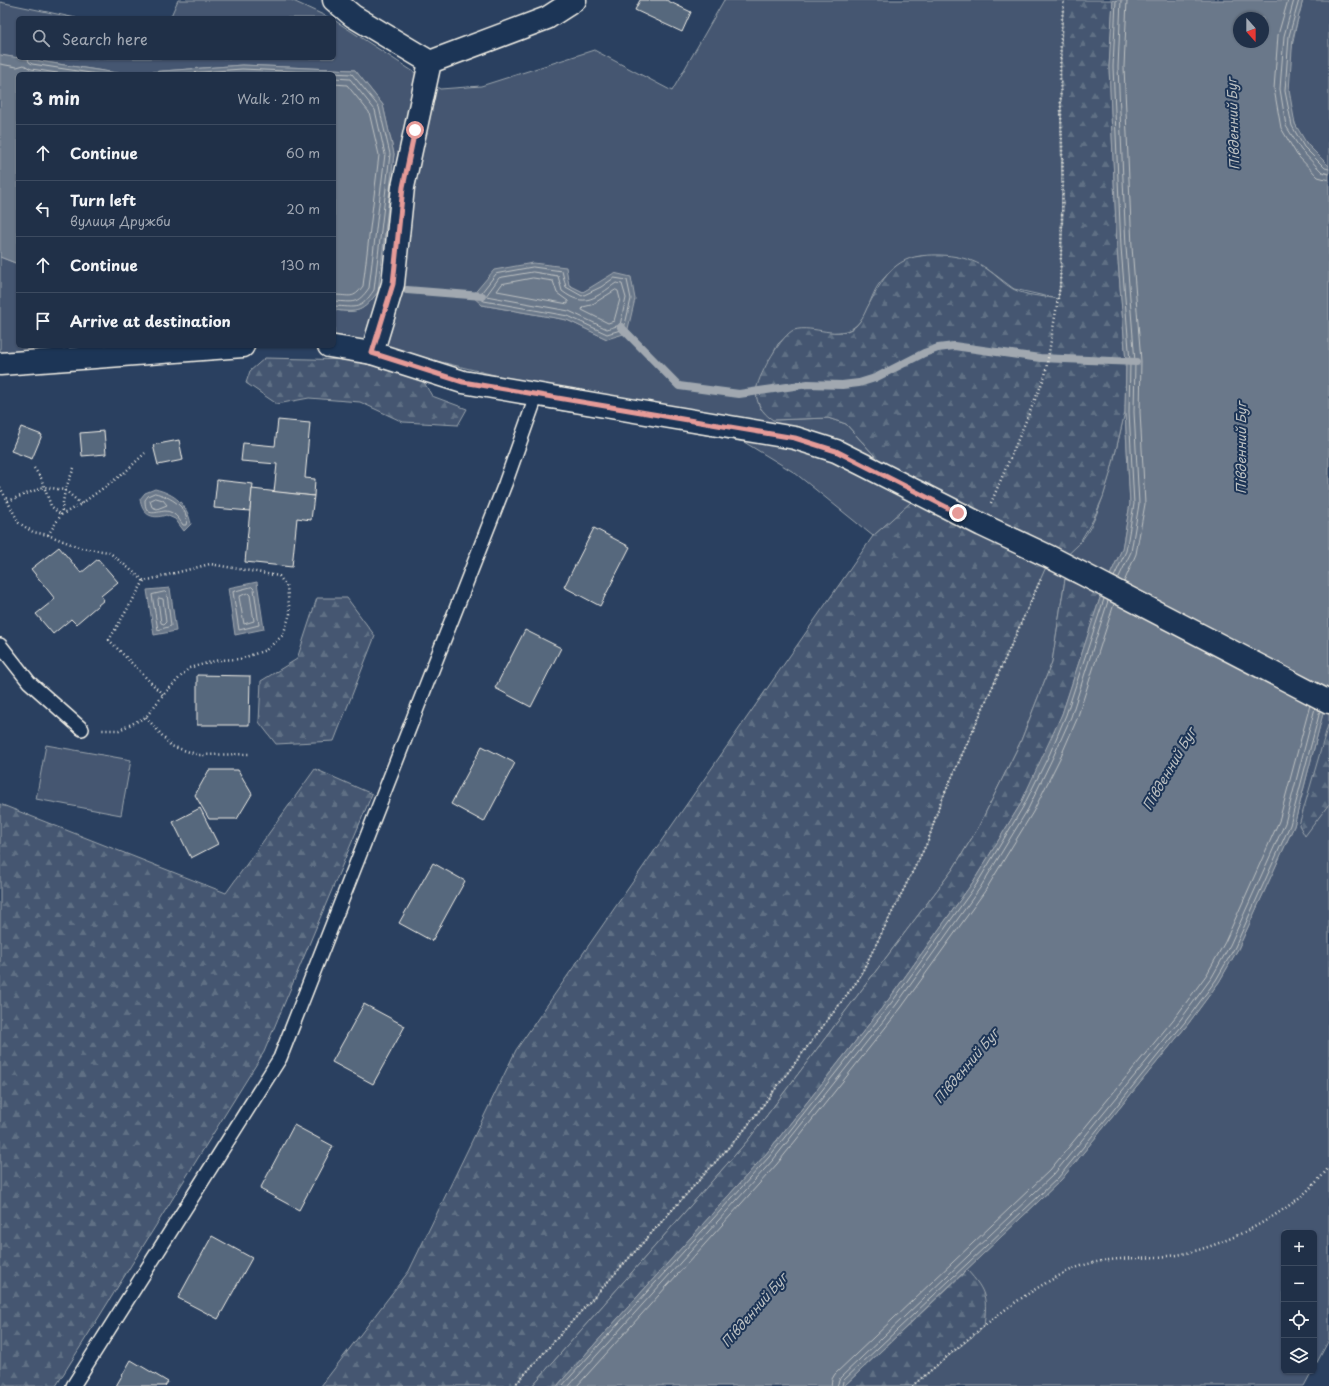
<!DOCTYPE html>
<meta charset="utf-8">
<style>
:root{--surface:#203048;--page:#28384f;--text:#f1f3f6;--muted:#a2a9b4;--line:#3d4b60}
body{margin:0;font-family:"Playpen Sans",sans-serif;background:var(--page);color:var(--text)}
.controls{position:absolute;right:12px;bottom:12px;display:grid;overflow:hidden;border-radius:6px;box-shadow:0 1px 3px #0004}
.controls button{width:36px;height:36px;display:grid;place-items:center;padding:0;border:0;border-bottom:1px solid var(--line);background:var(--surface);color:var(--text);font:20px sans-serif}
.compass{position:absolute;left:1233px;top:12px;width:36px;height:36px;border-radius:50%;background:var(--surface);box-shadow:0 1px 3px #0004;rotate:159deg}
.stop{position:absolute;width:12px;height:12px;margin:-9px;border:3px solid #e69b98;border-radius:50%;background:#fff}
.stop.end{background:#e69b98;border-color:#fff;box-shadow:0 1px 4px #0008}
.list{margin:0;padding:0;list-style:none}
h2{display:flex;justify-content:space-between;align-items:center;height:52px;margin:0;padding:0 16px;font-size:17px}
h2 small{font-size:13px;font-weight:400;color:var(--muted)}
.list li{display:grid;grid-template-columns:26px 1fr auto;gap:12px;align-items:center;box-sizing:border-box;height:56px;padding:0 16px;border-top:1px solid var(--line)}
.list b{display:block;font-size:15px;white-space:nowrap}
.list p{margin:0;font-size:13px;white-space:nowrap;color:var(--muted)}
.list em{font-size:13px;font-style:normal;color:var(--muted)}
.icon{flex:none;width:22px;height:22px;fill:none;stroke:currentColor;stroke-width:2;stroke-linecap:round;stroke-linejoin:round}
.map{position:relative;flex:none;width:1329px;height:1386px;overflow:hidden}
.search{position:absolute;background:var(--surface);box-shadow:0 1px 3px #0004;left:16px;top:16px;width:320px;height:44px;display:flex;align-items:center;gap:10px;box-sizing:border-box;padding:0 14px;border-radius:6px;color:var(--muted);font-size:15px}
.panel{position:absolute;background:var(--surface);box-shadow:0 1px 3px #0004;left:16px;top:72px;width:320px;height:276px;border-radius:6px}
.map>svg:first-child{display:block}
.green{fill:#445771;stroke:#9ca4ac;fill-rule:evenodd}
.forest{fill:url(#forest-firs);stroke:#9ca4ac}
.water{fill:#6a788a;stroke:#a1a8b0;fill-rule:evenodd}
.lines{fill:none;stroke-linecap:round;stroke-linejoin:round}
.shore{stroke:#bdc1c2;stroke-width:1}
.stream{stroke:#a1a8b0;stroke-width:8}
.building{fill:#56677d;stroke:#f4f1e8}
.lane-casing{stroke:#f4f1e8;stroke-width:16}
.street-casing{stroke:#f4f1e8;stroke-width:25}
.path{stroke:#f4f1e8;stroke-width:2.5;stroke-dasharray:1 3;stroke-linecap:butt}
.lane{stroke:#1d3557;stroke-width:13}
.street{stroke:#1d3557;stroke-width:22}
.route{stroke:#e69b98;stroke-width:5}
.labels{text-anchor:middle;stroke-width:4;stroke-linejoin:round;paint-order:stroke}
.water-label{font-size:13px;font-style:italic;fill:#bdc1c2;stroke:#1d3557}
</style>
<div class="map">
<svg width="1329" height="1386" viewBox="0 0 1329 1386">
<defs>
<pattern id="forest-firs" width="22" height="20" patternUnits="userSpaceOnUse"><rect width="22" height="20" fill="#445771"/><path d="M5 1l3.5 6h-7zM16 11l3.5 6h-7z" fill="#607085"/></pattern>
</defs>
<rect width="100%" height="100%" fill="#2a4060"/>
<filter id="ink" filterUnits="userSpaceOnUse"><feTurbulence type="fractalNoise" baseFrequency=".025" numOctaves="2"/><feDisplacementMap in="SourceGraphic" scale="8" xChannelSelector="R" yChannelSelector="G"/><feConvolveMatrix kernelMatrix="1 2 1 2 8 2 1 2 1" color-interpolation-filters="sRGB"/></filter>
<g filter="url(#ink)">
<!-- green -->
<g class="green">
<path d="M178,0H291L330,18H170Z"/>
<path d="M724,0H1064C1056,78 1064,157 1061,235C1061,257 1061,278 1058,299L1014,289L986,268L922,256C904,258 890,270 879,284C868,299 867,325 846,331C830,335 811,330 794,330L778,344L757,387V398L760,408L773,420L828,418L846,424L883,465L921,494L873,536L795,473L744,442L657,426L519,404L523,382L363,343L334,340V310C359,313 362,312 378,292L394,154L383,105L355,70L242,65L123,74L20,58H334V20L440,89L481,86L594,50L672,91ZM599,284L607,339L567,320L482,305L569,285L583,292Z"/>
<path d="M1303,0H1329V166C1317,154 1300,140 1295,123C1282,83 1292,39 1303,0Z"/>
<path d="M0,2L76,18H18V58L0,55Z"/>
<path d="M0,257L18,264V346H162L0,358Z"/>
<path d="M1125,412L1130,504L1122,549L1101,595L1065,579L1052,662L1020,743L978,828L953,869L749,1139L532,1386H514L744,1131L858,980L928,841L939,806L1050,557C1059,554 1071,550 1078,544C1102,523 1117,444 1125,412Z"/>
<path d="M1329,690V1340L1314,1368V1233H1284V1371H1312L1304,1386H844L1061,1180L1188,1024L1219,982L1238,949L1294,826Z"/>
<path d="M46,745L131,760L121,815L36,799Z"/>
</g>
<!-- forest -->
<g class="forest">
<path d="M1064,0H1113L1109,67L1117,248L1126,362L1125,412L1111,471L1103,497L1093,520L1078,545L1060,562L1050,558L939,806L928,841L858,980L744,1130L514,1386H321L409,1271L516,1050L873,536L920,494L883,465L846,424L828,418L773,420C762,413 754,401 757,387C759,375 782,334 794,330C813,324 839,341 856,326C861,321 864,315 867,308C880,285 890,260 920,256C941,253 970,256 987,269C996,275 1004,284 1013,289C1026,296 1044,296 1058,299L1060,287C1061,251 1064,215 1063,180C1062,120 1058,60 1064,0Z"/>
<path d="M265,358L354,360L422,379L432,396L467,409L458,425L403,422L360,402L309,398L277,404L246,383L250,371Z"/>
<path d="M1065,579L1101,595L1062,714L1046,752L1020,805L973,882L889,999L766,1154L557,1386H532L749,1139L953,869L978,828L1020,743L1052,662Z"/>
<path d="M317,598H347L375,636L334,741L276,744L259,722L261,681L297,659Z"/>
<path d="M1328,725L1329,804L1305,836L1299,825Z"/>
<path d="M315,769L372,794L264,1052L56,1386H0V804L226,893Z"/>
<path d="M967,1270C987,1292 987,1298 984,1327L912,1386H844Z"/>
</g>
<!-- water -->
<g class="water">
<path d="M1113,0H1303L1293,37L1289,90L1295,124L1307,144L1329,166V690L1294,826L1238,949L1219,982L1188,1024L1061,1180L844,1386H557L766,1154L889,999L973,882L1020,805L1062,714L1101,595L1122,549L1130,504L1125,412L1126,362L1117,248L1109,67ZM1239,18H1263V42H1239Z"/>
<path d="M0,55L123,74H18V264L0,257Z"/>
<path d="M242,65L355,70L383,105L394,154L378,292C362,312 359,313 334,310V74H123Z"/>
<path d="M533,263L566,267L569,285L583,292L614,273L631,277L635,299L627,333L607,339L567,320L482,305L472,296L494,270Z"/>
<path d="M155,489C175,494 187,504 191,524L184,531L175,519L166,515C151,520 142,514 140,499L145,493Z"/>
<path d="M257,582L264,629L235,635L228,588Z"/>
<path d="M170,588L176,631L154,635L147,590Z"/>
</g>
<g class="lines">
<!-- shore -->
<g class="shore">
<path d="M1288,0L1278,35L1274,89L1281,128L1297,155L1318,177L1329,180"/>
<path d="M1294,0L1284,36L1280,89L1286,126L1301,150L1322,172L1329,174"/>
<path d="M1299,0L1289,36L1285,91L1292,126L1304,147L1325,168L1329,169"/>
<path d="M28,58L29,62L32,64L97,74"/>
<path d="M0,64L17,67L24,65L31,69L64,74"/>
<path d="M175,74L242,69L352,74L379,107L390,154L374,290C360,311 357,307 334,306"/>
<path d="M334,78L350,79L375,110L385,154L369,288C357,305 353,302 334,301"/>
<path d="M334,84L347,85L369,112L379,155L363,286C353,300 350,295 334,295"/>
<path d="M533,267L562,271L566,287L582,296L601,287L614,278L627,280L631,299L624,329L607,334L568,316L484,301L478,297L496,274Z"/>
<path d="M533,272L558,276L562,291C585,309 596,297 616,283L622,284L626,298L620,325L607,329L569,311L486,296L499,278Z"/>
<path d="M533,278L553,281L557,293L568,301V304L497,291L502,284Z"/>
<path d="M616,290L618,291L620,299L614,321L608,323L582,310L583,307L591,305Z"/>
<path d="M155,493C169,496 191,508 186,525H183C179,519 174,511 165,511C155,512 145,518 145,500L148,496Z"/>
<path d="M156,498L163,500L167,505L157,509L152,507L150,501Z"/>
<path d="M1114,577L1126,551L1134,504L1129,412L1130,362L1121,247L1113,67L1116,0"/>
<path d="M1118,579L1131,552L1139,504L1134,412L1135,362L1126,247L1118,67L1121,0"/>
<path d="M1124,582L1136,554L1145,504L1140,412L1141,361L1132,247L1124,67L1127,0"/>
<path d="M252,587L254,589L259,625L239,630L233,592Z"/>
<path d="M165,592L167,594L171,626L158,630L152,595Z"/>
<path d="M248,593L250,595L254,621L244,624L239,597Z"/>
<path d="M159,598L163,599L166,622L164,624L161,623L158,600Z"/>
<path d="M562,1386L769,1157L892,1002L976,885L1023,807L1050,753L1066,715L1104,599"/>
<path d="M569,1386L773,1160L896,1005L980,888L1028,809L1054,755L1071,717L1108,601"/>
<path d="M577,1386L777,1164L901,1008L985,891L1033,812L1060,758L1077,719L1114,604"/>
<path d="M831,1386L832,1379L835,1374L1050,1170L1177,1015L1207,974L1225,942L1279,821L1310,705"/>
<path d="M837,1386L840,1378L1054,1174L1181,1019L1212,977L1230,945L1285,823L1315,708"/>
<path d="M842,1386L843,1381L1058,1178L1185,1022L1216,980L1235,947L1290,825L1320,711"/>
</g>
<!-- stream -->
<g class="stream">
<path d="M407,290L482,296"/>
<path d="M621,327L679,386L739,394L808,384L842,385L859,383L875,378L924,353L938,348L954,346L1040,358L1136,362"/>
</g>
</g>
<!-- building -->
<g class="building">
<path d="M640,0H666L691,12L682,32L635,10Z"/>
<path d="M278,420L310,423L305,478L315,479L314,496L274,492L277,464L241,461L243,443L275,446Z"/>
<path d="M21,427L42,435L32,459L11,451Z"/>
<path d="M104,431L106,454L82,456L80,433Z"/>
<path d="M179,440L183,460L158,465L153,445Z"/>
<path d="M217,480L253,484L250,511L214,508Z"/>
<path d="M252,489L314,496L311,520L297,518L292,567L245,562Z"/>
<path d="M594,528L630,547L600,606L564,587Z"/>
<path d="M59,547L81,573L98,559L118,582L101,596L104,600L76,624L71,619L53,634L36,614L55,599L31,569Z"/>
<path d="M525,630L561,648L531,707L495,688Z"/>
<path d="M197,675L250,676L249,725H197Z"/>
<path d="M482,746L515,763L484,822L451,804Z"/>
<path d="M209,770H238L252,794L237,819H209L195,795Z"/>
<path d="M200,808L218,844L191,858L173,822Z"/>
<path d="M433,863L465,881L432,941L399,923Z"/>
<path d="M364,1004L405,1026L373,1084L332,1062Z"/>
<path d="M294,1125L333,1146L299,1210L260,1189Z"/>
<path d="M212,1236L252,1258L218,1319L178,1298Z"/>
<path d="M131,1360L168,1382L165,1386H116Z"/>
</g>
<g class="lines">
<defs>
<g id="lane">
<path d="M0,645L29,682L82,729"/>
<path d="M73,1386L280,1058L505,484L537,394"/>
</g>
<g id="street">
<path d="M334,0L353,16L430,62"/>
<path d="M329,346L372,353L463,382L795,438L836,451L862,464L982,525L1050,557L1329,702"/>
<path d="M372,353L393,284L403,187L430,62L547,18L575,0"/>
<path d="M0,364L243,346"/>
</g>
</defs>
<!-- lane casing -->
<use href="#lane" class="lane-casing"/>
<!-- street casing -->
<use href="#street" class="street-casing"/>
<!-- path -->
<g class="path">
<path d="M34,468L41,478L51,506L61,515"/>
<path d="M0,487L19,523L33,532L48,535L81,548L109,552L144,581L210,564L279,576L287,587L290,614L283,635L266,650L240,659L219,660L189,668L163,695L146,717L119,730H102"/>
<path d="M8,501L44,487L65,490L81,504"/>
<path d="M991,503L1045,376L1060,287L1063,182L1060,76L1061,29L1064,0"/>
<path d="M61,515L65,490L74,468"/>
<path d="M48,535L61,515L81,504L124,473L145,453"/>
<path d="M144,581L109,640L163,695"/>
<path d="M146,717L171,746L199,755L249,754"/>
<path d="M514,1386L744,1130L858,980L928,841L939,806L1041,579"/>
<path d="M912,1386C963,1344 1013,1296 1073,1269C1107,1255 1142,1260 1177,1255C1228,1246 1299,1209 1329,1167"/>
</g>
<!-- lane -->
<use href="#lane" class="lane"/>
<!-- street -->
<use href="#street" class="street"/>
</g>
</g>
<g class="lines" filter="url(#ink)">
<!-- route -->
<path class="route" d="M415,130L403,187L393,284L372,353L463,382L795,438L836,451L958,513"/>
</g>
<g class="labels">
<!-- water labels -->
<g class="water-label">
<text transform="translate(1233 124) rotate(-92)" y="5">Південний Буг</text>
<text transform="translate(1241 448) rotate(-90)" y="5">Південний Буг</text>
<text transform="translate(1169 769) rotate(-60)" y="5">Південний Буг</text>
<text transform="translate(966 1066) rotate(-50)" y="5">Південний Буг</text>
<text transform="translate(754 1310) rotate(-49)" y="5">Південний Буг</text>
</g>
</g>
</svg>
<div class="controls">
<button>+</button>
<button>−</button>
<button><svg class="icon" aria-label="locate" viewBox="0 0 24 24"><circle cx="12" cy="12" r="6"/><path d="M12 2v4M12 18v4M2 12h4M18 12h4"/></svg></button>
<button><svg class="icon" aria-label="layers" viewBox="0 0 24 24"><path d="M12 4l9 5-9 5-9-5zM3 14l9 5 9-5"/></svg></button>
</div>
<svg class="compass" viewBox="-18 -18 36 36"><path d="M0-13l5 13h-10z" fill="#e53935"/><path d="M0 13l5-13h-10z" fill="#a2a9b4"/></svg>
<div class="stop" style="left:415px;top:130px"></div>
<div class="stop end" style="left:958px;top:513px"></div>
<div class="search"><svg class="icon" aria-label="search" viewBox="0 0 24 24"><circle cx="10" cy="10" r="6"/><path d="M15 15l6 6"/></svg>Search here</div>
<section class="panel">
<h2>3 min<small>Walk · 210 m</small></h2>
<ul class="list">
<li><svg class="icon" aria-label="ahead" viewBox="0 0 24 24"><path d="M12 20V5M6 11l6-6 6 6"/></svg><div><b>Continue</b></div><em>60 m</em></li>
<li><svg class="icon" aria-label="left" viewBox="0 0 24 24"><path d="M17 20v-9H6M10 6l-5 5 5 5"/></svg><div><b>Turn left</b><p>вулиця Дружби</p></div><em>20 m</em></li>
<li><svg class="icon" aria-label="ahead" viewBox="0 0 24 24"><path d="M12 20V5M6 11l6-6 6 6"/></svg><div><b>Continue</b></div><em>130 m</em></li>
<li><svg class="icon" aria-label="arrive" viewBox="0 0 24 24"><path d="M6 21V4h12l-3 4 3 4H6"/></svg><div><b>Arrive at destination</b></div></li>
</ul>
</section>
</div>
